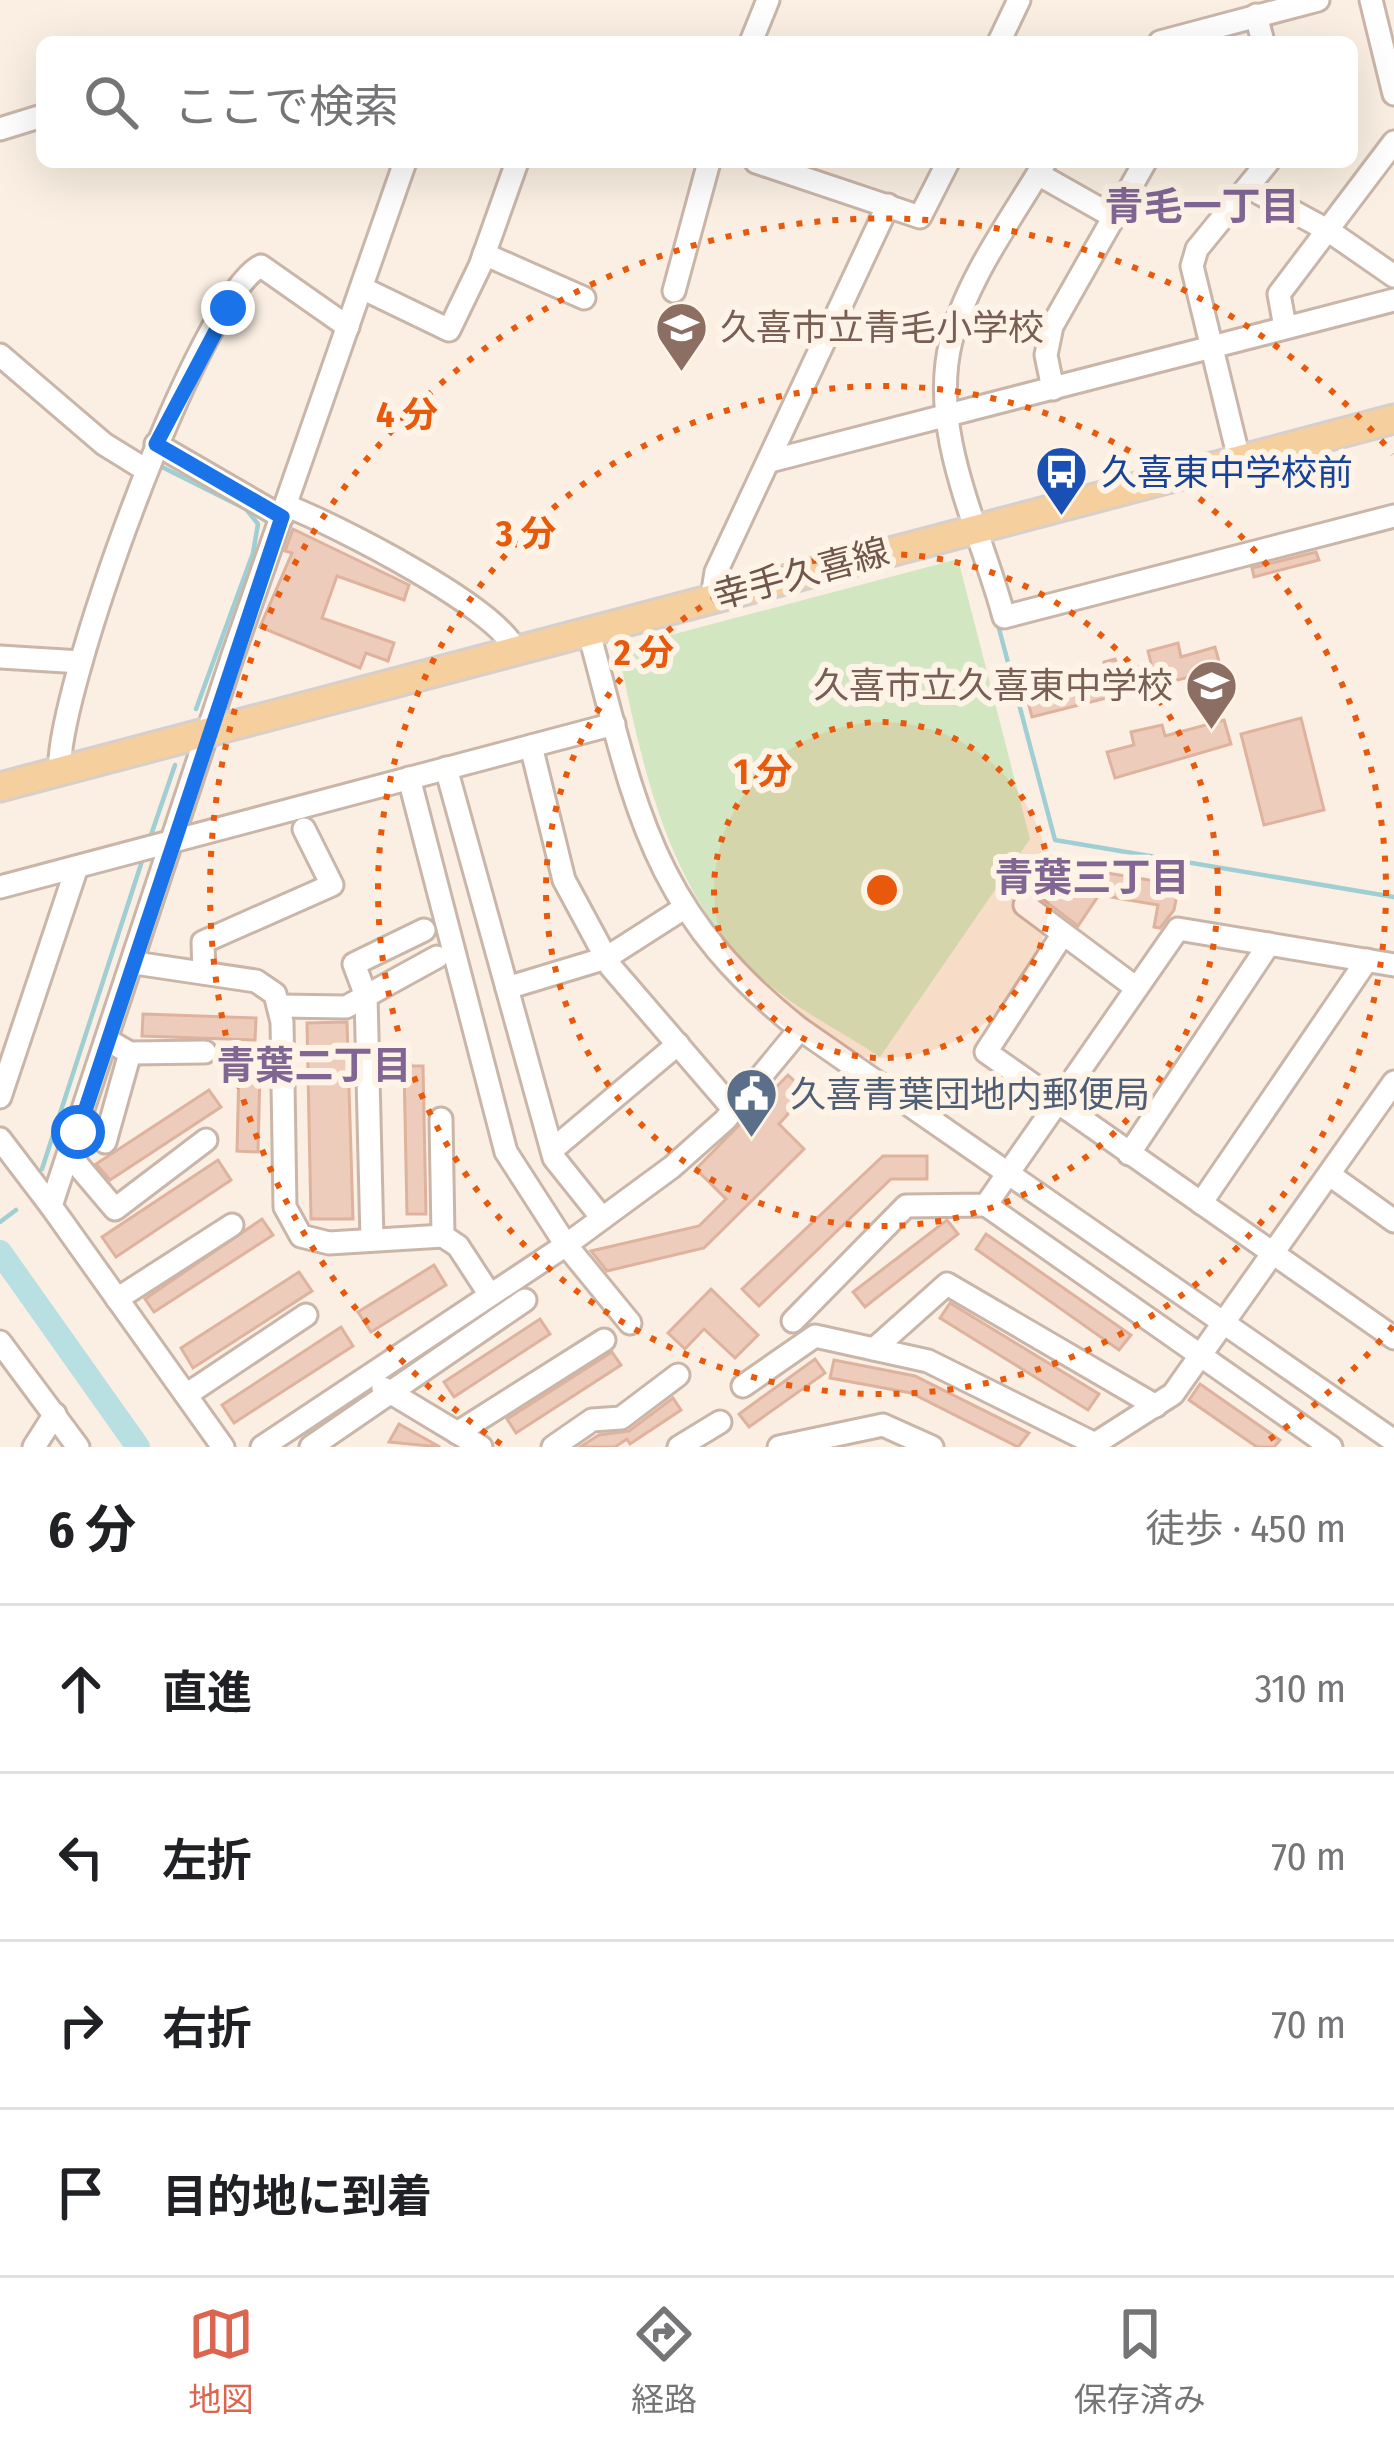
<!DOCTYPE html>
<html lang="ja">
<meta charset="utf-8">
<style>
:root{--surface:#fff;--page:#f2f2f2;--text:#202124;--muted:#757577;--line:#e0e0e0;--accent:#dc654f}
body{margin:0;font-family:"Fira Sans Condensed","Noto Sans JP",sans-serif;background:var(--page);color:var(--text)}
.stop{position:absolute;width:36px;height:36px;margin:-27px;border:9px solid #1a73e8;border-radius:50%;background:#fff}
.stop.end{background:#1a73e8;border-color:#fff;box-shadow:0 3px 12px #0008}
.list{margin:0;padding:0;list-style:none}
h2{display:flex;justify-content:space-between;align-items:center;height:156px;margin:0;padding:0 48px;font-size:51px}
h2 small{font-size:39px;font-weight:400;color:var(--muted)}
.list li{display:grid;grid-template-columns:78px 1fr auto;gap:36px;align-items:center;box-sizing:border-box;height:168px;padding:0 48px;border-top:3px solid var(--line)}
.list b{display:block;font-size:45px;white-space:nowrap}
.list em{font-size:39px;font-style:normal;color:var(--muted)}
.icon{flex:none;width:66px;height:66px;fill:none;stroke:currentColor;stroke-width:2;stroke-linecap:round;stroke-linejoin:round}
.map{position:relative;flex:none;width:1394px;height:1447px;overflow:hidden}
.search{position:absolute;background:var(--surface);box-shadow:0 12px 48px #0002;left:36px;right:36px;top:36px;height:132px;display:flex;align-items:center;gap:30px;box-sizing:border-box;padding:0 42px;border-radius:18px;color:var(--muted);font-size:45px}
.sheet{height:828px;background:var(--surface)}
nav{display:flex;justify-content:space-around;align-items:center;box-sizing:border-box;height:168px;border-top:3px solid var(--line);background:var(--surface);font-size:33px;color:var(--muted)}
nav a{display:grid;justify-items:center;gap:6px}
nav .on{color:var(--accent)}
.map>svg:first-child{display:block}
.green{fill:#d3e6c2}
.lines{fill:none;stroke-linecap:round;stroke-linejoin:round}
.stream{stroke:#9fced3;stroke-width:4.5}
.river{stroke:#b8dfe2;stroke-width:24}
.building{fill:#ecb;stroke:#dfb29d;stroke-width:3}
.minor-casing{stroke:#cab6a9;stroke-width:27}
.major-casing{stroke:#d7cfcc;stroke-width:33}
.minor{stroke:#fff;stroke-width:21}
.major{stroke:#f5cf9e;stroke-width:27}
.route{stroke:#1a73e8;stroke-width:15}
.ring{fill:none;stroke:#e8590c;stroke-width:6;stroke-dasharray:6 12}
.labels{text-anchor:middle;stroke-width:12;stroke-linejoin:round;paint-order:stroke}
.education-label{font-size:36px;fill:#785e54;stroke:#fef3e7;text-anchor:start}
.transit-label{font-size:36px;fill:#164399;stroke:#fef3e7;text-anchor:start}
.street-label{font-size:36px;fill:#70554a;stroke:#fef3e7}
.service-label{font-size:36px;fill:#4e5e75;stroke:#fef3e7;text-anchor:start}
.neighbourhood-label{font-size:39px;font-weight:bold;fill:#816693;stroke:#fef3e7}
.centre{fill:#e8590c;stroke:#fef3e7;stroke-width:6}
.ring-label{font-size:36px;text-anchor:middle;font-weight:bold;fill:#e8590c;stroke:#fef3e7;stroke-width:12;stroke-linejoin:round;paint-order:stroke}
</style>
<div class="map">
<svg width="1394" height="1447" viewBox="0 0 1394 1447">
<rect width="100%" height="100%" fill="#faefe2"/>
<!-- green -->
<path class="green" d="M958,559L1030,839L880,1057C841,1031 800,1012 765,981C669,899 642,767 618,649Z"/>
<g class="lines">
<!-- stream -->
<g class="stream">
<path d="M53,387L72,403"/>
<path d="M158,465L246,509L258,524L253,553L196,709"/>
<path d="M997,621L1055,840L1394,897"/>
<path d="M150,838L175,765"/>
<path d="M42,1169L144,855"/>
<path d="M0,1222L16,1210"/>
</g>
<!-- river -->
<path class="river" d="M0,1252L138,1447"/>
</g>
<!-- building -->
<g class="building">
<path d="M293,529L409,585L404,600L337,576L322,618L394,643L388,661L366,653L360,668L260,627L292,553L285,551Z"/>
<path d="M1316,552L1319,560L1254,577L1252,568Z"/>
<path d="M1178,643L1181,657L1215,647L1221,669L1032,717L1026,694L1107,674L1104,662L1115,659L1119,672L1151,663L1148,651Z"/>
<path d="M1301,718L1324,810L1264,825L1241,734Z"/>
<path d="M1224,720L1231,744L1115,778L1107,752L1134,745L1131,732L1162,725L1165,736Z"/>
<path d="M1065,866L1179,885L1174,910L1160,928L1154,927L1158,905L1099,895L1078,926L1041,898Z"/>
<path d="M143,1014L256,1018L255,1040L142,1036Z"/>
<path d="M347,1022L353,1219H311L307,1023Z"/>
<path d="M404,1066H423L426,1214H407Z"/>
<path d="M239,1070H260L258,1152L237,1151Z"/>
<path d="M788,1075L807,1093L779,1124L804,1149L704,1248L607,1271L591,1251L699,1226L726,1199L696,1169Z"/>
<path d="M209,1090L221,1107L110,1180L96,1164Z"/>
<path d="M883,1156H927V1179H891L759,1306L742,1289Z"/>
<path d="M218,1160L231,1180L116,1257L102,1237Z"/>
<path d="M262,1219L273,1235L154,1312L145,1299Z"/>
<path d="M947,1220L958,1234L865,1307L853,1292Z"/>
<path d="M986,1234L1131,1335L1119,1350L976,1249Z"/>
<path d="M434,1265L446,1285L371,1332L358,1312Z"/>
<path d="M299,1272L312,1291L193,1368L181,1348Z"/>
<path d="M711,1289L758,1335L735,1358L704,1329L685,1349L668,1333Z"/>
<path d="M950,1303L1099,1394L1088,1410L940,1318Z"/>
<path d="M540,1319L550,1334L454,1397L444,1382Z"/>
<path d="M341,1327L353,1346L234,1423L222,1405Z"/>
<path d="M612,1352L621,1365L516,1433L507,1419Z"/>
<path d="M815,1359L825,1373L749,1427L739,1414Z"/>
<path d="M834,1360L915,1376L1029,1433L1018,1447L911,1393L830,1378Z"/>
<path d="M1200,1384L1280,1440L1274,1447H1257L1189,1400Z"/>
<path d="M673,1398L681,1410L630,1444L627,1439L615,1447H580L599,1435L629,1431Z"/>
<path d="M399,1424L440,1447L389,1442Z"/>
</g>
<g class="lines">
<defs>
<g id="minor">
<path d="M1371,0L1394,94"/>
<path d="M1256,15L1263,42"/>
<path d="M751,42L768,0"/>
<path d="M999,42L1019,0"/>
<path d="M1160,42L1318,0"/>
<path d="M0,129L42,116"/>
<path d="M756,162L920,217L948,162"/>
<path d="M1045,162C1012,218 967,278 951,341C928,433 981,530 1004,617L1394,516"/>
<path d="M1038,174L1114,217"/>
<path d="M1248,187L1329,231L1394,276"/>
<path d="M484,254L584,298"/>
<path d="M362,288L449,330L480,266L517,162"/>
<path d="M674,291L709,162"/>
<path d="M1285,327L1279,294L1394,142"/>
<path d="M0,355L104,444L146,470"/>
<path d="M1053,389L1046,355L1052,326L1145,162"/>
<path d="M156,444L282,517"/>
<path d="M1239,459L1192,266L1197,249L1268,162"/>
<path d="M770,461L1394,300"/>
<path d="M287,506C334,524 499,608 515,650"/>
<path d="M712,597L716,572L888,205"/>
<path d="M588,629C636,805 648,909 800,1029L1394,1441"/>
<path d="M0,657L81,662"/>
<path d="M531,746L564,880L611,967L734,1110"/>
<path d="M446,768L554,1158L602,1218"/>
<path d="M60,772C53,700 199,295 261,266L348,327"/>
<path d="M409,778L506,1152L566,1245L630,1323"/>
<path d="M0,887L614,724"/>
<path d="M1025,905L1135,987"/>
<path d="M1063,934L986,1052L1394,1338"/>
<path d="M135,963L256,981L275,994L282,1022L285,1207L301,1236L329,1243L443,1236L458,1246L490,1295"/>
<path d="M204,973L203,942L332,885L304,829"/>
<path d="M507,988L606,958L684,908"/>
<path d="M280,1006L346,1007L437,957"/>
<path d="M109,1041L130,1053L205,1052"/>
<path d="M0,1097L77,867"/>
<path d="M441,1119L443,1236"/>
<path d="M0,1139L51,1206"/>
<path d="M105,1142L130,1053"/>
<path d="M552,1150L678,1044"/>
<path d="M1129,1154L1269,944"/>
<path d="M70,1156L115,1209L206,1140"/>
<path d="M1330,1175L1394,1221"/>
<path d="M1201,1203L1367,960"/>
<path d="M986,1205L1331,1447"/>
<path d="M372,1240L366,996L354,964L424,930"/>
<path d="M117,1299L232,1225"/>
<path d="M793,1321L906,1206L986,1205L1178,929L1394,965"/>
<path d="M0,1342L78,1447"/>
<path d="M874,1349L947,1284L1156,1406"/>
<path d="M743,1386L815,1336L928,1361L1095,1444"/>
<path d="M383,1388L481,1447"/>
<path d="M186,1395L306,1315"/>
<path d="M457,1433L604,1340"/>
<path d="M34,1447L55,1414"/>
<path d="M223,1447L51,1206L233,655L405,162"/>
<path d="M262,1447L566,1245L672,1167L725,1120L800,1029"/>
<path d="M311,1447L525,1300"/>
<path d="M553,1447L592,1420L621,1418L678,1375"/>
<path d="M679,1447L720,1422"/>
<path d="M779,1447L883,1425L932,1447"/>
<path d="M1090,1447L1173,1394L1394,1082"/>
</g>
<path id="major" d="M0,787L1394,419"/>
</defs>
<!-- minor casing -->
<use href="#minor" class="minor-casing"/>
<!-- major casing -->
<use href="#major" class="major-casing"/>
<!-- minor -->
<use href="#minor" class="minor"/>
<!-- major -->
<use href="#major" class="major"/>
</g>
<g class="lines">
<!-- route -->
<path class="route" d="M78,1132L282,517L156,444L228,308"/>
</g>
<!-- distance rings -->
<circle cx="882" cy="890" r="168" fill="#e8590c" fill-opacity=".12"/>
<g class="ring">
<circle cx="882" cy="890" r="168"/>
<circle cx="882" cy="890" r="336"/>
<circle cx="882" cy="890" r="504"/>
<path d="M1393 1326A672 672 0 0 1 1263 1444M501 1444A672 672 0 1 1 1393 454"/>
</g>
<!-- icons -->
<defs>
<symbol id="school-pin" viewBox="-11 -11 22 30"><path d="M0 17L-7.5 6A9.5 9.5 0 1 1 7.5 6Z" fill="#8d6e63" stroke="#fef3e7"/><path d="M0-5L7-2L0 1L-7-2ZM-4 1L0 2.5L4 1V4Q0 6-4 4Z" fill="#fff"/></symbol>
<symbol id="bus-pin" viewBox="-11 -11 22 30"><path d="M0 17L-7.5 6A9.5 9.5 0 1 1 7.5 6Z" fill="#1a4fb4" stroke="#fef3e7"/><path d="M-5-6H5V4H4V6H2V4H-2V6H-4V4H-5ZM-3.5-4V0h7V-4ZM-3.5 1.2v1.5H-2V1.2ZM2 1.2v1.5H3.5V1.2Z" fill="#fff"/></symbol>
<symbol id="civic-pin" viewBox="-11 -11 22 30"><path d="M0 17L-7.5 6A9.5 9.5 0 1 1 7.5 6Z" fill="#5c6f8a" stroke="#fef3e7"/><path d="M-.6-6.5H3V-4.5H.6V-3L4-1V1h2V6H-6V1h2V-1L-.6-3ZM-1.2 2.5V6h2.4V2.5Z" fill="#fff"/></symbol>
</defs>
<g fill-rule="evenodd">
<use href="#school-pin" x="652" y="298" width="59" height="81"/>
<use href="#bus-pin" x="1032" y="442" width="59" height="81"/>
<use href="#school-pin" x="1182" y="656" width="59" height="81"/>
<use href="#civic-pin" x="722" y="1064" width="59" height="81"/>
</g>
<g class="labels">
<!-- education labels -->
<g class="education-label">
<text x="720" y="340">久喜市立青毛小学校</text>
<text x="1173" y="698" text-anchor="end">久喜市立久喜東中学校</text>
</g>
<!-- transit labels -->
<g class="transit-label">
<text x="1101" y="485">久喜東中学校前</text>
</g>
<!-- street labels -->
<g class="street-label">
<text transform="translate(801 573) rotate(-15)" y="13">幸手久喜線</text>
</g>
<!-- service labels -->
<g class="service-label">
<text x="790" y="1107">久喜青葉団地内郵便局</text>
</g>
<!-- neighbourhood labels -->
<g class="neighbourhood-label">
<text x="1202" y="220">青毛一丁目</text>
<text x="1092" y="891">青葉三丁目</text>
<text x="314" y="1079">青葉二丁目</text>
</g>
</g>
<circle cx="882" cy="890" r="18" class="centre"/>
<g class="ring-label">
<text x="407" y="427">4 分</text>
<text x="526" y="546">3 分</text>
<text x="644" y="665">2 分</text>
<text x="763" y="784">1 分</text>
</g>
</svg>
<div class="stop" style="left:78px;top:1132px"></div>
<div class="stop end" style="left:228px;top:308px"></div>
<div class="search"><svg class="icon" aria-label="search" viewBox="0 0 24 24"><circle cx="10" cy="10" r="6"/><path d="M15 15l6 6"/></svg>ここで検索</div>
</div>
<section class="sheet">
<h2>6 分<small>徒歩 · 450 m</small></h2>
<ul class="list">
<li><svg class="icon" aria-label="ahead" viewBox="0 0 24 24"><path d="M12 20V5M6 11l6-6 6 6"/></svg><div><b>直進</b></div><em>310 m</em></li>
<li><svg class="icon" aria-label="left" viewBox="0 0 24 24"><path d="M17 20v-9H6M10 6l-5 5 5 5"/></svg><div><b>左折</b></div><em>70 m</em></li>
<li><svg class="icon" aria-label="right" viewBox="0 0 24 24"><path d="M7 20v-9h11M14 6l5 5-5 5"/></svg><div><b>右折</b></div><em>70 m</em></li>
<li><svg class="icon" aria-label="arrive" viewBox="0 0 24 24"><path d="M6 21V4h12l-3 4 3 4H6"/></svg><div><b>目的地に到着</b></div></li>
</ul>
</section>
<nav>
<a class="on"><svg class="icon" aria-label="map" viewBox="0 0 24 24"><path d="M3 6l6-2 6 2 6-2v14l-6 2-6-2-6 2zM9 4v14M15 6v14"/></svg>地図</a>
<a><svg class="icon" aria-label="directions" viewBox="0 0 24 24"><path d="M12 3l9 9-9 9-9-9zM9 14v-3h6M13 9l2 2-2 2"/></svg>経路</a>
<a><svg class="icon" aria-label="saved" viewBox="0 0 24 24"><path d="M7 4h10v16l-5-4-5 4z"/></svg>保存済み</a>
</nav>
